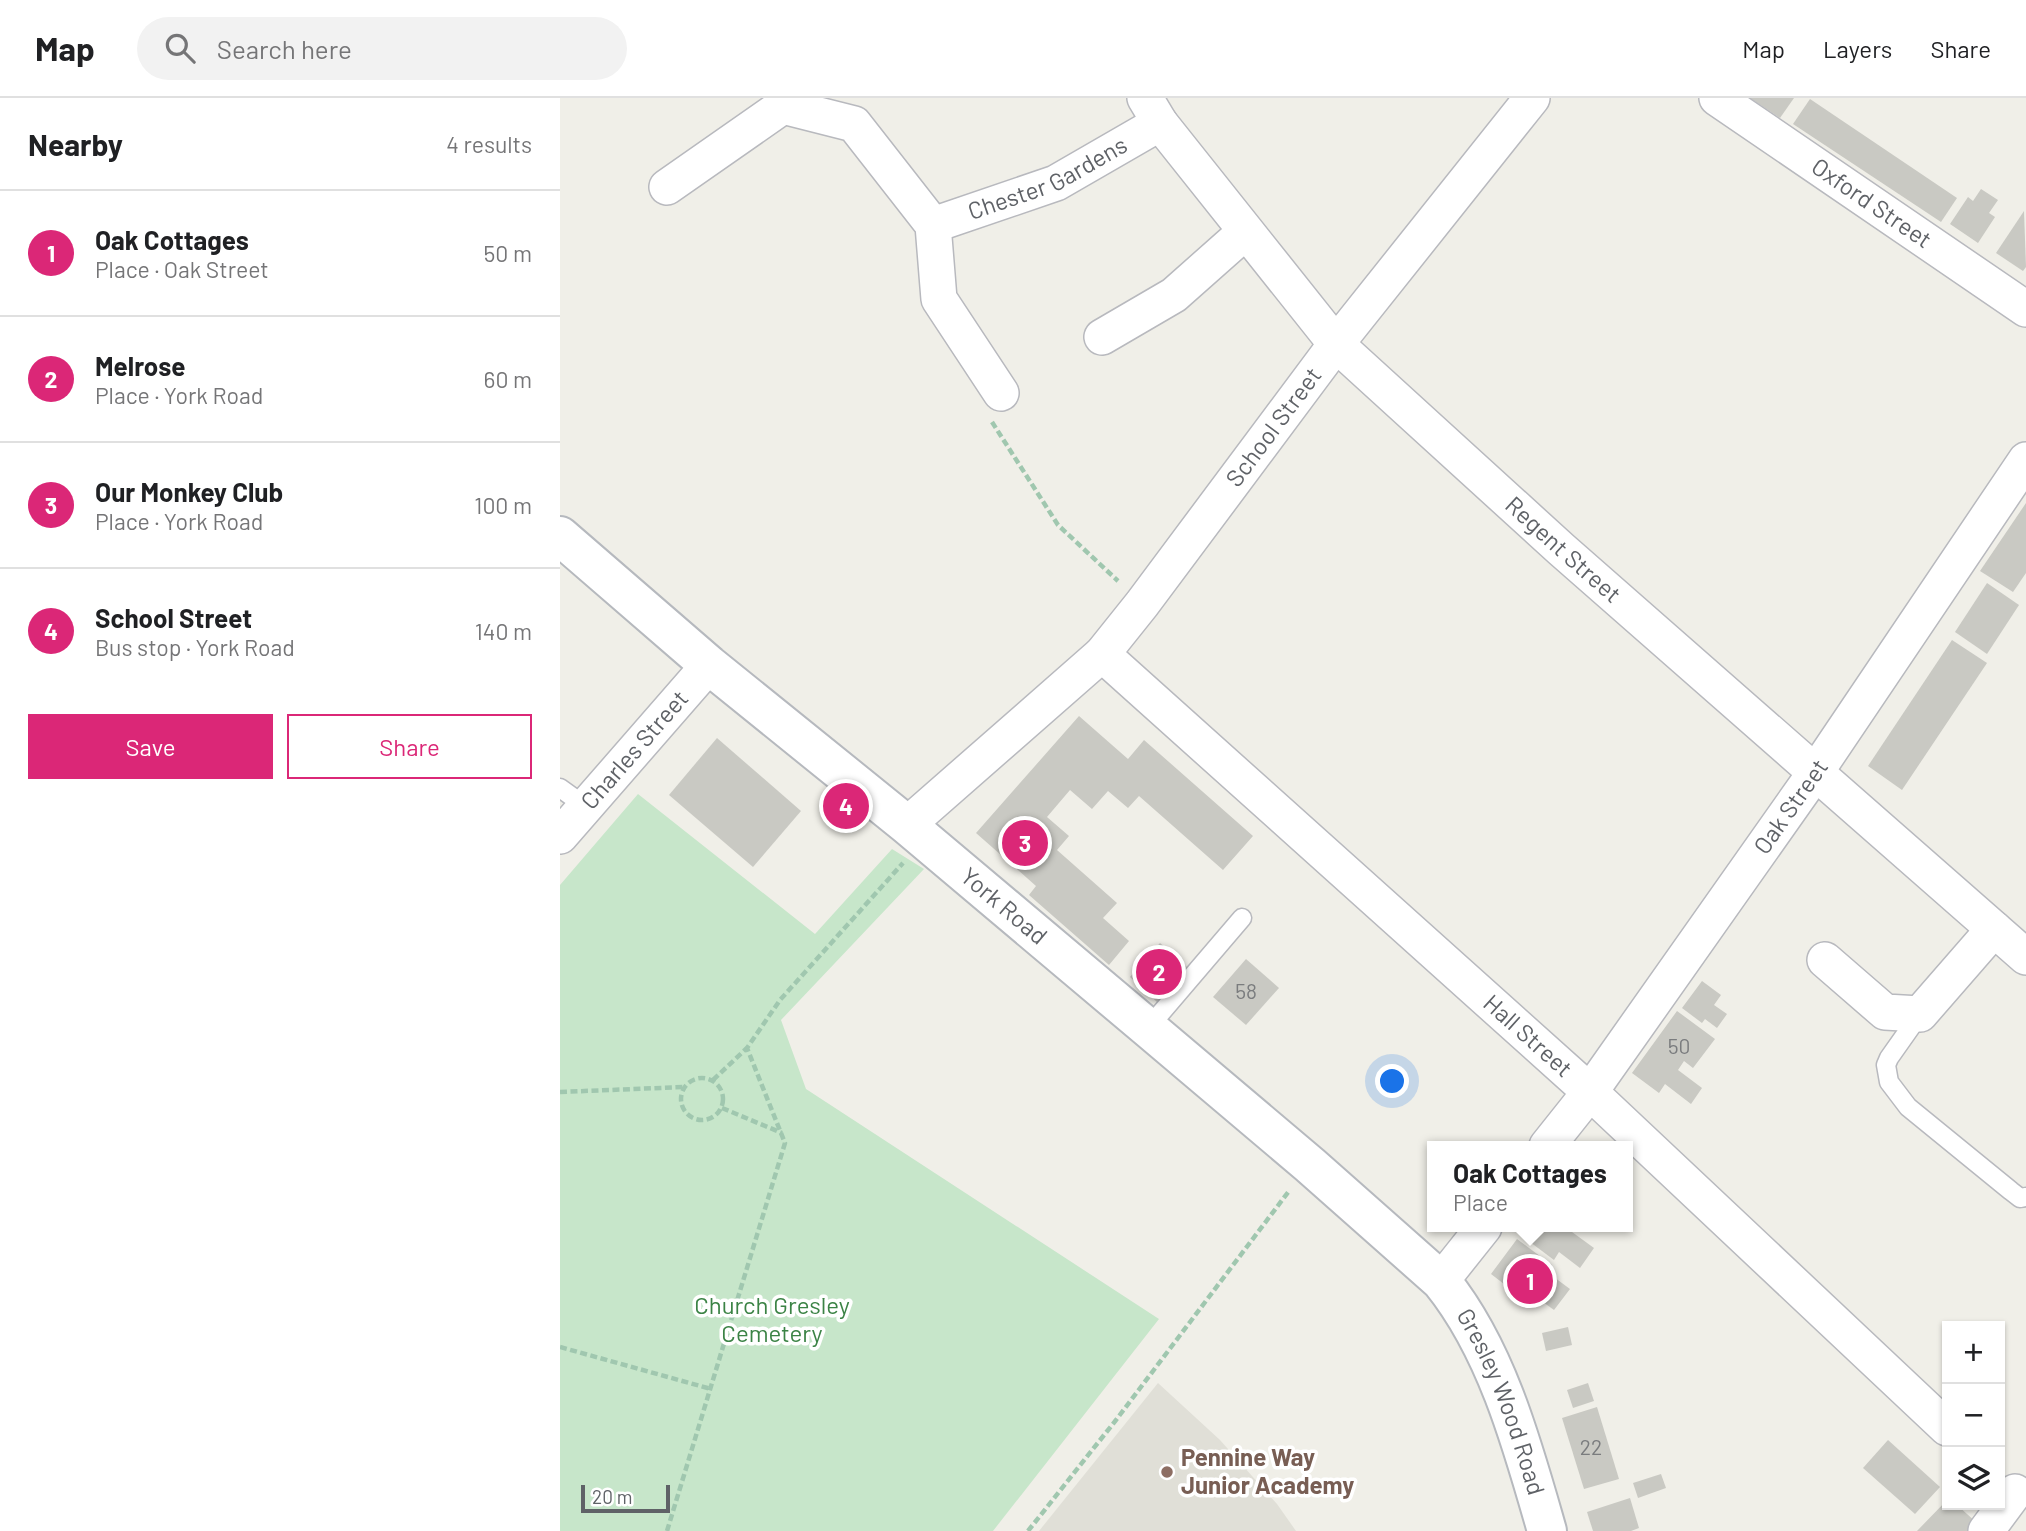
<!DOCTYPE html>
<meta charset="utf-8">
<style>
:root{--surface:#fff;--page:#f2f2f2;--text:#202124;--muted:#757577;--line:#e0e0e0;--accent:#db2777}
body{margin:0;font-family:Barlow,sans-serif;background:var(--page);color:var(--text)}
.controls{position:absolute;right:21px;bottom:21px;display:grid;overflow:hidden;border-radius:0px;box-shadow:0 2px 5px #0004}
.controls button{width:63px;height:63px;display:grid;place-items:center;padding:0;border:0;border-bottom:2px solid var(--line);background:var(--surface);color:var(--text);font:35px sans-serif}
.scale{position:absolute;left:21px;bottom:18px;width:89px;box-sizing:border-box;padding-left:7px;border:4px solid #5f6267;border-top:0;font-size:19px;line-height:24px;white-space:nowrap;color:#5f6267;-webkit-text-stroke:5px #fff;paint-order:stroke}
.you{position:absolute;left:833px;top:984px;width:24px;height:24px;margin:-18px;border:5px solid #fff;border-radius:50%;background:#1a73e8;box-shadow:0 0 0 10px #1a73e833}
.badge{display:grid;place-items:center;width:46px;height:46px;border-radius:50%;background:var(--accent);color:#fff;font-size:23px;font-weight:700}
.pin{position:absolute;translate:-50% -50%;border:4px solid #fff;box-shadow:0 2px 7px #0006}
.popup{position:absolute;left:867px;top:1043px;width:206px;height:91px;box-sizing:border-box;display:grid;place-content:center;border-radius:0px;background:var(--surface);filter:drop-shadow(0 2px 5px #0005);font-size:23px;white-space:nowrap;color:var(--muted)}
.popup b{font-size:26px;color:var(--text)}
.popup::after{content:'';position:absolute;left:50%;top:100%;margin-left:-14px;border:14px solid transparent;border-top-color:var(--surface)}
.list{margin:0;padding:0;list-style:none}
h2{display:flex;justify-content:space-between;align-items:center;height:91px;margin:0;padding:0 28px;font-size:30px}
h2 small{font-size:23px;font-weight:400;color:var(--muted)}
.list li{display:grid;grid-template-columns:46px 1fr auto;gap:21px;align-items:center;box-sizing:border-box;height:126px;padding:0 28px;border-top:2px solid var(--line)}
.list b{display:block;font-size:26px;white-space:nowrap}
.list p{margin:0;font-size:23px;white-space:nowrap;color:var(--muted)}
.list em{font-size:23px;font-style:normal;color:var(--muted)}
.actions{display:flex;gap:14px;padding:21px 28px}
.actions a{flex:1;padding:16px 0;border:2px solid var(--accent);border-radius:0px;text-align:center;font-size:24px;color:var(--accent)}
.actions .main{background:var(--accent);color:#fff}
.icon{flex:none;width:38px;height:38px;fill:none;stroke:currentColor;stroke-width:2;stroke-linecap:round;stroke-linejoin:round}
.map{position:relative;flex:none;width:1466px;height:1433px;overflow:hidden}
header{display:flex;align-items:center;gap:42px;box-sizing:border-box;height:98px;padding:0 35px;background:var(--surface);border-bottom:2px solid var(--line)}
header strong{font-size:33px}
nav{display:flex;gap:38px;margin-inline-start:auto;font-size:24px}
.search{width:490px;height:63px;background:var(--page);display:flex;align-items:center;gap:18px;box-sizing:border-box;padding:0 24px;border-radius:38px;color:var(--muted);font-size:26px}
main{display:flex}
aside{flex:1;background:var(--surface)}
.map>svg:first-child{display:block}
.education{fill:#e0dfd7}
.green{fill:#c7e6ca}
.building{fill:#c9c9c3}
.lines{fill:none;stroke-linecap:round;stroke-linejoin:round}
.lane-casing{stroke:#b8b9be;stroke-width:21}
.street-casing{stroke:#b8b9be;stroke-width:38}
.secondary-casing{stroke:#b6b9be;stroke-width:42}
.path{stroke:#a0c7af;stroke-width:4.5;stroke-dasharray:7 3.5;stroke-linecap:butt}
.lane{stroke:#fff;stroke-width:18}
.street{stroke:#fff;stroke-width:35}
.secondary{stroke:#fff;stroke-width:38}
.education-dot{fill:#8d6e63;stroke:#fff;stroke-width:2.5}
.labels{text-anchor:middle;stroke-width:7;stroke-linejoin:round;paint-order:stroke}
.number-label{font-size:21px;fill:#7a7c7e}
.street-label{font-size:24px;fill:#5f6267;stroke:#fff}
.park-label{font-size:24px;fill:#3b8345;stroke:#fff}
.education-label{font-size:24px;font-weight:bold;fill:#785e54;stroke:#fff;text-anchor:start}
</style>
<header>
<strong>Map</strong>
<div class="search"><svg class="icon" aria-label="search" viewBox="0 0 24 24"><circle cx="10" cy="10" r="6"/><path d="M15 15l6 6"/></svg>Search here</div>
<nav><a>Map</a><a>Layers</a><a>Share</a></nav>
</header>
<main>
<aside>
<h2>Nearby<small>4 results</small></h2>
<ul class="list">
<li><span class="badge">1</span><div><b>Oak Cottages</b><p>Place · Oak Street</p></div><em>50 m</em></li>
<li><span class="badge">2</span><div><b>Melrose</b><p>Place · York Road</p></div><em>60 m</em></li>
<li><span class="badge">3</span><div><b>Our Monkey Club</b><p>Place · York Road</p></div><em>100 m</em></li>
<li><span class="badge">4</span><div><b>School Street</b><p>Bus stop · York Road</p></div><em>140 m</em></li>
</ul>
<div class="actions"><a class="main">Save</a><a>Share</a></div>
</aside>
<div class="map">
<svg width="1466" height="1433" viewBox="0 0 1466 1433">
<rect width="100%" height="100%" fill="#f0efe8"/>
<!-- education -->
<path class="education" d="M598,1285L660,1342L717,1406L736,1433H479Z"/>
<!-- green -->
<path class="green" d="M78,696L255,836L332,751L364,771L221,922L246,991L599,1221L433,1433H0V787Z"/>
<!-- building -->
<g class="building">
<path d="M1190,0H1234L1220,20Z"/>
<path d="M1250,1L1397,100L1381,124L1233,26Z"/>
<path d="M1421,91L1438,102L1429,115L1435,119L1418,145L1390,126L1408,99L1413,103Z"/>
<path d="M1464,113L1466,169L1463,173L1436,155Z"/>
<path d="M1466,405V475L1453,494L1420,473Z"/>
<path d="M1427,485L1459,507L1427,556L1395,534Z"/>
<path d="M1392,542L1427,565L1342,692L1308,668Z"/>
<path d="M519,618L568,661L584,642L693,738L663,772L579,698L568,710L548,693L532,711L510,692L487,719L509,738L497,752L557,805L543,820L569,843L549,867L469,797L476,788L416,735Z"/>
<path d="M157,640L241,713L193,769L109,697Z"/>
<path d="M600,845L628,870L597,904L570,879Z"/>
<path d="M686,861L719,890L686,927L653,899Z"/>
<path d="M1142,883L1161,897L1154,907L1167,916L1157,930L1145,921L1142,925L1122,910Z"/>
<path d="M1117,913L1155,941L1133,970L1124,963L1118,972L1142,990L1131,1006L1105,986L1099,995L1072,975Z"/>
<path d="M968,1129H1016L1012,1134L1034,1150L1020,1170L999,1154L994,1162L962,1138Z"/>
<path d="M957,1141L992,1167L987,1174L1010,1191L994,1212L972,1196L966,1203L931,1176Z"/>
<path d="M1008,1229L1012,1247L986,1253L982,1235Z"/>
<path d="M1028,1285L1034,1303L1013,1310L1007,1292Z"/>
<path d="M1037,1309L1059,1381L1024,1391L1002,1320Z"/>
<path d="M1328,1342L1380,1389L1355,1416L1303,1370Z"/>
<path d="M1101,1376L1106,1390L1078,1400L1073,1385Z"/>
<path d="M1070,1400L1079,1430L1071,1433H1033L1027,1414Z"/>
<path d="M1387,1402V1407H1397L1417,1425L1410,1433H1357Z"/>
</g>
<g class="lines">
<defs>
<g id="lane">
<path d="M0,690L25,708"/>
<path d="M1360,916L1329,960L1326,967L1329,984L1348,1009L1451,1093L1460,1100L1466,1099"/>
<path d="M588,930L682,820"/>
</g>
<g id="street">
<path id="s1" d="M585,0L600,25L776,246L1001,451L1466,859"/>
<path id="s2" d="M1157,0L1466,211"/>
<path d="M107,89L223,8L294,26L373,127L379,201L441,295"/>
<path id="s3" d="M373,127L496,85L600,25"/>
<path d="M542,239L614,197L685,134"/>
<path id="s4" d="M542,556L1030,994L1387,1330"/>
<path id="s5" d="M347,727L542,556L582,506L776,246L972,0"/>
<path id="s6" d="M0,738L149,567"/>
<path d="M1265,862L1325,914L1360,916L1434,831"/>
<path id="s7" d="M987,1048L1030,994L1255,675L1466,362"/>
<path d="M881,1183L924,1129"/>
<path d="M1426,1433L1455,1394"/>
</g>
<g id="secondary">
<path id="s8" d="M0,438L149,567L347,727L588,930L750,1067L881,1183C937,1252 963,1349 987,1433"/>
</g>
</defs>
<!-- lane casing -->
<use href="#lane" class="lane-casing"/>
<!-- street casing -->
<use href="#street" class="street-casing"/>
<!-- secondary casing -->
<use href="#secondary" class="secondary-casing"/>
<!-- path -->
<g class="path">
<path d="M432,324L498,427L558,483"/>
<circle cx="142" cy="1001" r="21"/>
<path d="M153,982L187,950"/>
<path d="M0,994L124,989"/>
<path d="M162,1010L222,1035"/>
<path d="M0,1249L151,1291"/>
<path d="M107,1433L225,1045L187,950L220,902L343,765"/>
<path d="M468,1433L556,1322L729,1093"/>
</g>
<!-- lane -->
<use href="#lane" class="lane"/>
<!-- street -->
<use href="#street" class="street"/>
<!-- secondary -->
<use href="#secondary" class="secondary"/>
</g>
<!-- markers -->
<circle class="education-dot" cx="607" cy="1374" r="7"/>
<g class="labels">
<!-- number labels -->
<g class="number-label">
<text x="686" y="901">58</text>
<text x="1119" y="956">50</text>
<text x="1031" y="1357">22</text>
</g>
<!-- street labels -->
<g class="street-label">
<text dy="8" stroke="none"><textPath href="#s3" startOffset="124">Chester Gardens</textPath></text>
<text dy="8" stroke="none"><textPath href="#s2" startOffset="187">Oxford Street</textPath></text>
<text dy="8" stroke="none"><textPath href="#s5" startOffset="544">School Street</textPath></text>
<text dy="8" stroke="none"><textPath href="#s1" startOffset="618">Regent Street</textPath></text>
<text dy="8" stroke="none"><textPath href="#s6" startOffset="114">Charles Street</textPath></text>
<text dy="8" stroke="none"><textPath href="#s7" startOffset="418">Oak Street</textPath></text>
<text dy="8" stroke="none"><textPath href="#s8" startOffset="578">York Road</textPath></text>
<text dy="8" stroke="none"><textPath href="#s4" startOffset="572">Hall Street</textPath></text>
<text dy="8" stroke="none"><textPath href="#s8" startOffset="1290">Gresley Wood Road</textPath></text>
</g>
<!-- park labels -->
<g class="park-label">
<text x="212" y="1216">Church Gresley<tspan x="212" dy="28">Cemetery</tspan></text>
</g>
<!-- education labels -->
<g class="education-label">
<text x="621" y="1368">Pennine Way<tspan x="621" dy="28">Junior Academy</tspan></text>
</g>
</g>
</svg>
<div class="controls">
<button>+</button>
<button>−</button>
<button><svg class="icon" aria-label="layers" viewBox="0 0 24 24"><path d="M12 4l9 5-9 5-9-5zM3 14l9 5 9-5"/></svg></button>
</div>
<div class="scale">20 m</div>
<div class="you"></div>
<div class="pin badge" style="left:970px;top:1183px">1</div>
<div class="popup"><b>Oak Cottages</b>Place</div>
<div class="pin badge" style="left:599px;top:874px">2</div>
<div class="pin badge" style="left:465px;top:745px">3</div>
<div class="pin badge" style="left:286px;top:708px">4</div>
</div>
</main>
